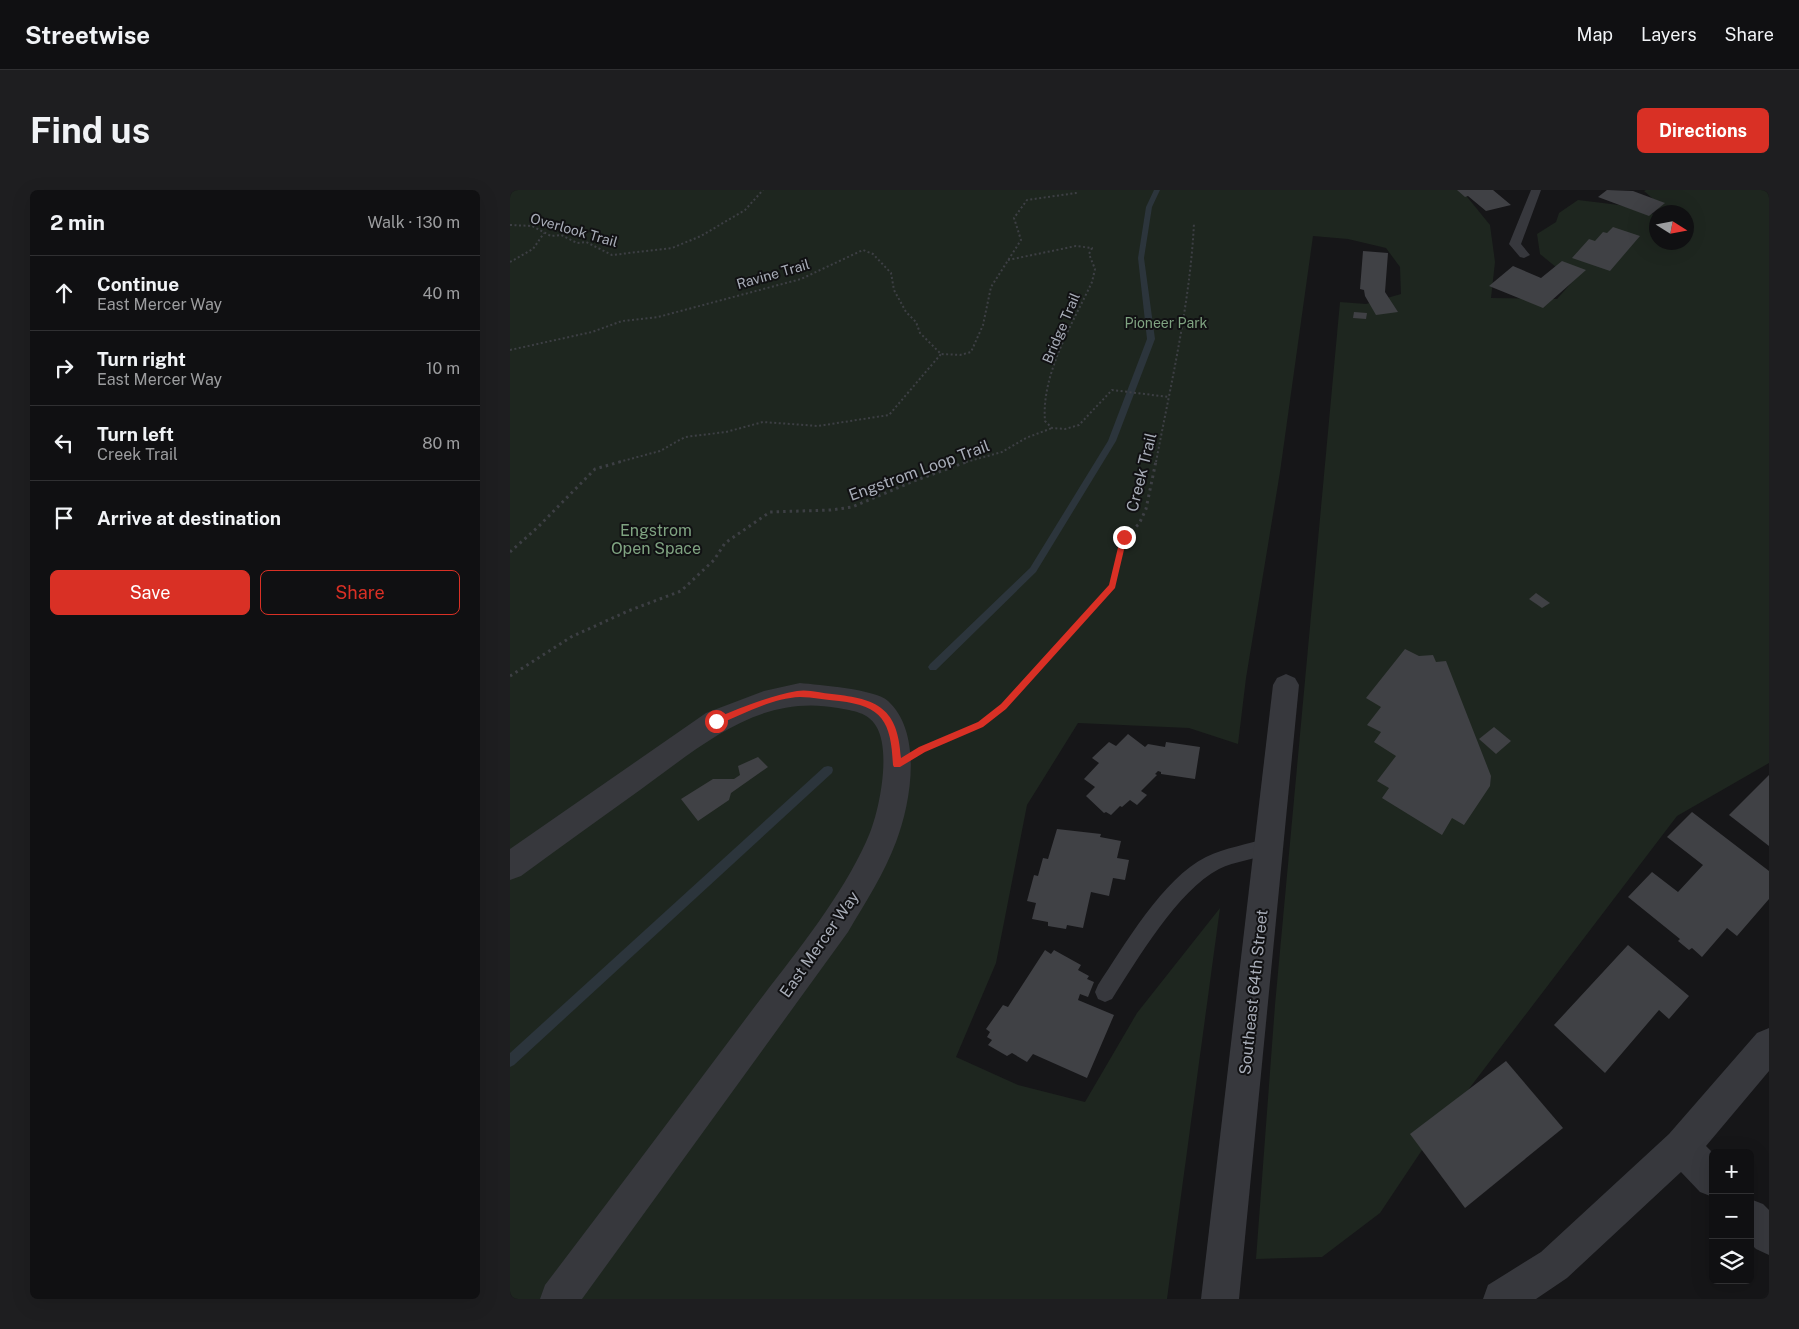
<!DOCTYPE html>
<meta charset="utf-8">
<style>
:root{--surface:#101012;--page:#1e1e20;--text:#f1f3f6;--muted:#9c9d9f;--line:#303032;--accent:#d93025}
body{margin:0;font-family:"Public Sans",sans-serif;background:var(--page);color:var(--text)}
.controls{position:absolute;right:15px;bottom:15px;display:grid;overflow:hidden;border-radius:8px;box-shadow:0 5px 20px #0002}
.controls button{width:45px;height:45px;display:grid;place-items:center;padding:0;border:0;border-bottom:1px solid var(--line);background:var(--surface);color:var(--text);font:25px sans-serif}
.compass{position:absolute;left:1139px;top:15px;width:45px;height:45px;border-radius:50%;background:var(--surface);box-shadow:0 5px 20px #0002;rotate:101deg}
.stop{position:absolute;width:15px;height:15px;margin:-11px;border:4px solid #d93025;border-radius:50%;background:#fff}
.stop.end{background:#d93025;border-color:#fff;box-shadow:0 1px 5px #0008}
.list{margin:0;padding:0;list-style:none}
h2{display:flex;justify-content:space-between;align-items:center;height:65px;margin:0;padding:0 20px;font-size:21px}
h2 small{font-size:16px;font-weight:400;color:var(--muted)}
.list li{display:grid;grid-template-columns:32px 1fr auto;gap:15px;align-items:center;box-sizing:border-box;height:75px;padding:0 20px;border-top:1px solid var(--line)}
.list b{display:block;font-size:19px;white-space:nowrap}
.list p{margin:0;font-size:16px;white-space:nowrap;color:var(--muted)}
.list em{font-size:16px;font-style:normal;color:var(--muted)}
.actions{display:flex;gap:10px;padding:15px 20px}
.actions a{flex:1;padding:11px 0;border:1px solid var(--accent);border-radius:8px;text-align:center;font-size:18px;color:var(--accent)}
.actions .main{background:var(--accent);color:#fff}
.icon{flex:none;width:28px;height:28px;fill:none;stroke:currentColor;stroke-width:2;stroke-linecap:round;stroke-linejoin:round}
.map{position:relative;flex:none;width:1259px;height:1109px;overflow:hidden;border-radius:8px}
header{display:flex;align-items:center;gap:30px;box-sizing:border-box;height:70px;padding:0 25px;background:var(--surface);border-bottom:1px solid var(--line)}
header strong{font-size:24px}
nav{display:flex;gap:28px;margin-inline-start:auto;font-size:18px}
.intro{display:flex;align-items:center;justify-content:space-between;box-sizing:border-box;height:120px;padding:0 30px}
h1{margin:0;font-size:35px}
.button{padding:12px 22px;border-radius:8px;background:var(--accent);color:#fff;font-size:18px;font-weight:700}
main{display:flex;gap:30px;padding:0 30px}
aside{flex:1;background:var(--surface);border-radius:8px;box-shadow:0 5px 20px #0002}
.map>svg:first-child{display:block}
.green{fill:#1e261f;fill-rule:evenodd}
.lines{fill:none;stroke-linecap:round;stroke-linejoin:round}
.stream{fill:#2c353c;fill-rule:evenodd}
.building{fill:#404145}
.path-far1{stroke:#3d3f44;stroke-width:2;stroke-dasharray:2 2.5;stroke-linecap:butt}
.path{stroke:#3d3f44;stroke-width:3;stroke-dasharray:2.5 4;stroke-linecap:butt}
.service{fill:#37383d;fill-rule:evenodd}
.minor{fill:#37383d;fill-rule:evenodd}
.tertiary{fill:#37383d;fill-rule:evenodd}
.route{fill:#d93025}
.labels{text-anchor:middle;stroke-width:4;stroke-linejoin:round;paint-order:stroke}
.far-street-label{font-size:14px;fill:#a8adb8;stroke:#111113}
.far-park-label{font-size:14px;fill:#7fa381;stroke:#111113}
.street-label{font-size:16px;fill:#a8adb8;stroke:#111113}
.park-label{font-size:16px;fill:#7fa381;stroke:#111113}
</style>
<header>
<strong>Streetwise</strong>
<nav><a>Map</a><a>Layers</a><a>Share</a></nav>
</header>
<div class="intro"><h1>Find us</h1><a class="button">Directions</a></div>
<main>
<aside>
<h2>2 min<small>Walk · 130 m</small></h2>
<ul class="list">
<li><svg class="icon" aria-label="ahead" viewBox="0 0 24 24"><path d="M12 20V5M6 11l6-6 6 6"/></svg><div><b>Continue</b><p>East Mercer Way</p></div><em>40 m</em></li>
<li><svg class="icon" aria-label="right" viewBox="0 0 24 24"><path d="M7 20v-9h11M14 6l5 5-5 5"/></svg><div><b>Turn right</b><p>East Mercer Way</p></div><em>10 m</em></li>
<li><svg class="icon" aria-label="left" viewBox="0 0 24 24"><path d="M17 20v-9H6M10 6l-5 5 5 5"/></svg><div><b>Turn left</b><p>Creek Trail</p></div><em>80 m</em></li>
<li><svg class="icon" aria-label="arrive" viewBox="0 0 24 24"><path d="M6 21V4h12l-3 4 3 4H6"/></svg><div><b>Arrive at destination</b></div></li>
</ul>
<div class="actions"><a class="main">Save</a><a>Share</a></div>
</aside>
<div class="map">
<svg width="1259" height="1109" viewBox="0 0 1259 1109">
<rect width="100%" height="100%" fill="#161618"/>
<!-- green -->
<path class="green" d="M0,0H949L954,3L980,35L985,72L981,108L1047,109L1063,91L1030,64L1027,44L1046,32L1049,23L1068,10L1109,15L1145,25L1150,15L1134,1L1136,0H1259V573L1167,626L910,963L870,1023L812,1067L746,1069L765,815L830,112L856,114L891,104L890,77L876,58L838,49L803,46L770,282L736,488L728,554L679,538L568,533L517,615L486,773L446,867L508,895L575,912L627,823L710,718L657,1109H0ZM1146,22H1176V52H1146Z"/>
<g class="lines">
<!-- stream -->
<g class="stream">
<path d="M644,0H650L642,17L634,68L645,149L606,251L526,382L426,480H420L418,477L420,474L520,378L598,251L637,149L628,68L636,17Z"/>
<path d="M318,576L322,577L323,580L322,583L4,875L0,877V863L314,577Z"/>
</g>
</g>
<!-- building -->
<g class="building">
<path d="M947,0H983L1001,15L976,21L958,6L955,7Z"/>
<path d="M1097,0L1123,1L1155,13L1139,26L1088,7Z"/>
<path d="M1103,37L1130,46L1100,81L1062,68L1079,49L1085,51L1093,42L1097,43Z"/>
<path d="M853,61L878,63L875,102L888,122L866,125L855,106L854,100L850,99Z"/>
<path d="M1052,71L1076,80L1033,118L979,96L1003,76L1031,88Z"/>
<path d="M844,122L857,123L856,129L843,128Z"/>
<path d="M1026,403L1040,413L1032,418L1019,409Z"/>
<path d="M895,459L909,466L923,465L926,472L936,471L981,586L980,596L954,635L942,628L932,645L872,608L879,598L867,591L886,566L864,552L871,542L857,535L871,517L856,508Z"/>
<path d="M984,537L1001,551L986,564L969,549Z"/>
<path d="M618,544L635,557L638,554L655,557L656,552L690,557L685,589L651,584V582L648,581L645,584L647,585L631,601L637,605L627,615L620,610L612,617L610,616L601,625L596,622L594,623L576,606L585,597L574,589L589,573L582,568L599,552L606,556Z"/>
<path d="M248,567L258,577L221,603L219,610L188,631L171,609L203,589H224L230,585L228,576Z"/>
<path d="M1259,585V656L1219,625Z"/>
<path d="M1182,622L1259,681V709L1227,746L1217,738L1192,767L1182,758L1179,760L1168,751L1170,749L1118,707L1142,682L1168,702L1193,675L1157,647Z"/>
<path d="M547,639L591,644L590,647L611,651L607,668L619,670L615,690L603,688L599,706L581,702L573,738L557,735L556,739L538,736V732L522,729L526,713L517,711L524,685L528,686L533,668L538,669Z"/>
<path d="M1118,755L1179,806L1159,829L1149,820L1095,883L1044,835Z"/>
<path d="M535,760L541,764L544,760L571,775L568,780L579,786L577,789L584,792L578,807L570,804L568,810L604,825L577,888L523,864L517,872L502,863L497,866L478,855L482,850L477,847L480,842L476,839L493,815L498,817Z"/>
<path d="M996,871L1053,938L955,1018L900,944Z"/>
</g>
<g class="lines">
<!-- path-far1 -->
<g class="path-far1">
<path d="M0,35L22,36L41,46L51,45L67,53L76,52L102,65L162,58L191,46L235,20L253,0"/>
<path d="M498,70L566,56L582,58L579,64L585,79L582,92C563,133 531,184 535,231L542,238L555,239L569,235L602,200L659,207"/>
<path d="M0,72L23,59L34,43"/>
<path d="M0,160L82,142L112,131L148,127L291,89L353,60L363,64L381,83L384,100L396,122L406,132L410,143L431,164L450,165L461,162L473,135L481,97L511,50L504,28L517,10L566,3L567,0"/>
<path d="M109,272L150,261L175,247L216,242L253,232L308,236L379,225L431,164"/>
<path d="M456,272L492,262L516,248L542,238"/>
<path d="M646,272C661,193 680,114 684,33"/>
</g>
<!-- path -->
<g class="path">
<path d="M0,362L28,337L85,279L113,271"/>
<path d="M0,486L61,447L118,421L171,401L204,370L215,353L260,322L321,320L342,317L404,291L459,271"/>
<path d="M415,558L471,535L494,517L602,396L614,347L629,334L636,319L646,271"/>
</g>
<!-- service -->
<g class="service">
<path d="M1021,0H1031L1011,54L1020,65L1014,68L1010,67L999,54Z"/>
<path d="M758,648L765,650L767,656L765,662C747,669 726,671 709,679C668,700 627,770 602,809L595,812L588,809L585,802L588,795C614,756 653,688 696,667C715,658 738,654 758,648Z"/>
</g>
<!-- minor -->
<g class="minor">
<path d="M776,484L785,488L789,495L729,1109H691L763,495L767,488Z"/>
<path d="M1259,838V881L1196,956L1203,963V1007L1190,1002L1171,982L1057,1088L1026,1109H973L978,1095L1031,1062L1159,944L1247,843Z"/>
<path d="M1240,1009L1253,1014L1259,1020V1065L1246,1059L1240,1053Z"/>
</g>
<!-- tertiary -->
<path class="tertiary" d="M290,493C309,495 365,499 378,511C413,543 401,613 386,652C374,684 355,713 338,742L72,1109H30L35,1095C102,1007 168,919 234,831C277,773 326,717 356,652C369,626 382,561 366,536C358,522 343,521 328,518C248,503 190,557 130,600C90,629 50,657 11,686L0,690V659L196,523L254,501Z"/>
</g>
<!-- route -->
<path class="route" d="M611,345L617,347L605,398L496,519L473,537L415,562L390,577H384L383,575C381,532 373,516 329,511C316,510 303,507 290,507C261,508 233,525 206,535L202,531L203,529C231,518 258,506 287,501C298,499 311,503 322,504C368,509 388,518 391,568L409,557L468,532L491,514L599,395Z"/>
<g class="labels">
<!-- far-street labels -->
<g class="far-street-label">
<text transform="translate(64 40) rotate(16)" y="5">Overlook Trail</text>
<text transform="translate(263 84) rotate(-16)" y="5">Ravine Trail</text>
<text transform="translate(551 138) rotate(-67)" y="5">Bridge Trail</text>
</g>
<!-- far-park labels -->
<g class="far-park-label">
<text x="656" y="138">Pioneer Park</text>
</g>
<!-- street labels -->
<g class="street-label">
<text transform="translate(409 280) rotate(-20)" y="6">Engstrom Loop Trail</text>
<text transform="translate(631 282) rotate(-76)" y="6">Creek Trail</text>
<text transform="translate(309 754) rotate(-55)" y="6">East Mercer Way</text>
<text transform="translate(743 802) rotate(-84)" y="6">Southeast 64th Street</text>
</g>
<!-- park labels -->
<g class="park-label">
<text x="146" y="346">Engstrom<tspan x="146" dy="18">Open Space</tspan></text>
</g>
</g>
</svg>
<div class="controls">
<button>+</button>
<button>−</button>
<button><svg class="icon" aria-label="layers" viewBox="0 0 24 24"><path d="M12 4l9 5-9 5-9-5zM3 14l9 5 9-5"/></svg></button>
</div>
<svg class="compass" viewBox="-18 -18 36 36"><path d="M0-13l5 13h-10z" fill="#e53935"/><path d="M0 13l5-13h-10z" fill="#9c9d9f"/></svg>
<div class="stop" style="left:206px;top:531px"></div>
<div class="stop end" style="left:614px;top:347px"></div>
</div>
</main>
